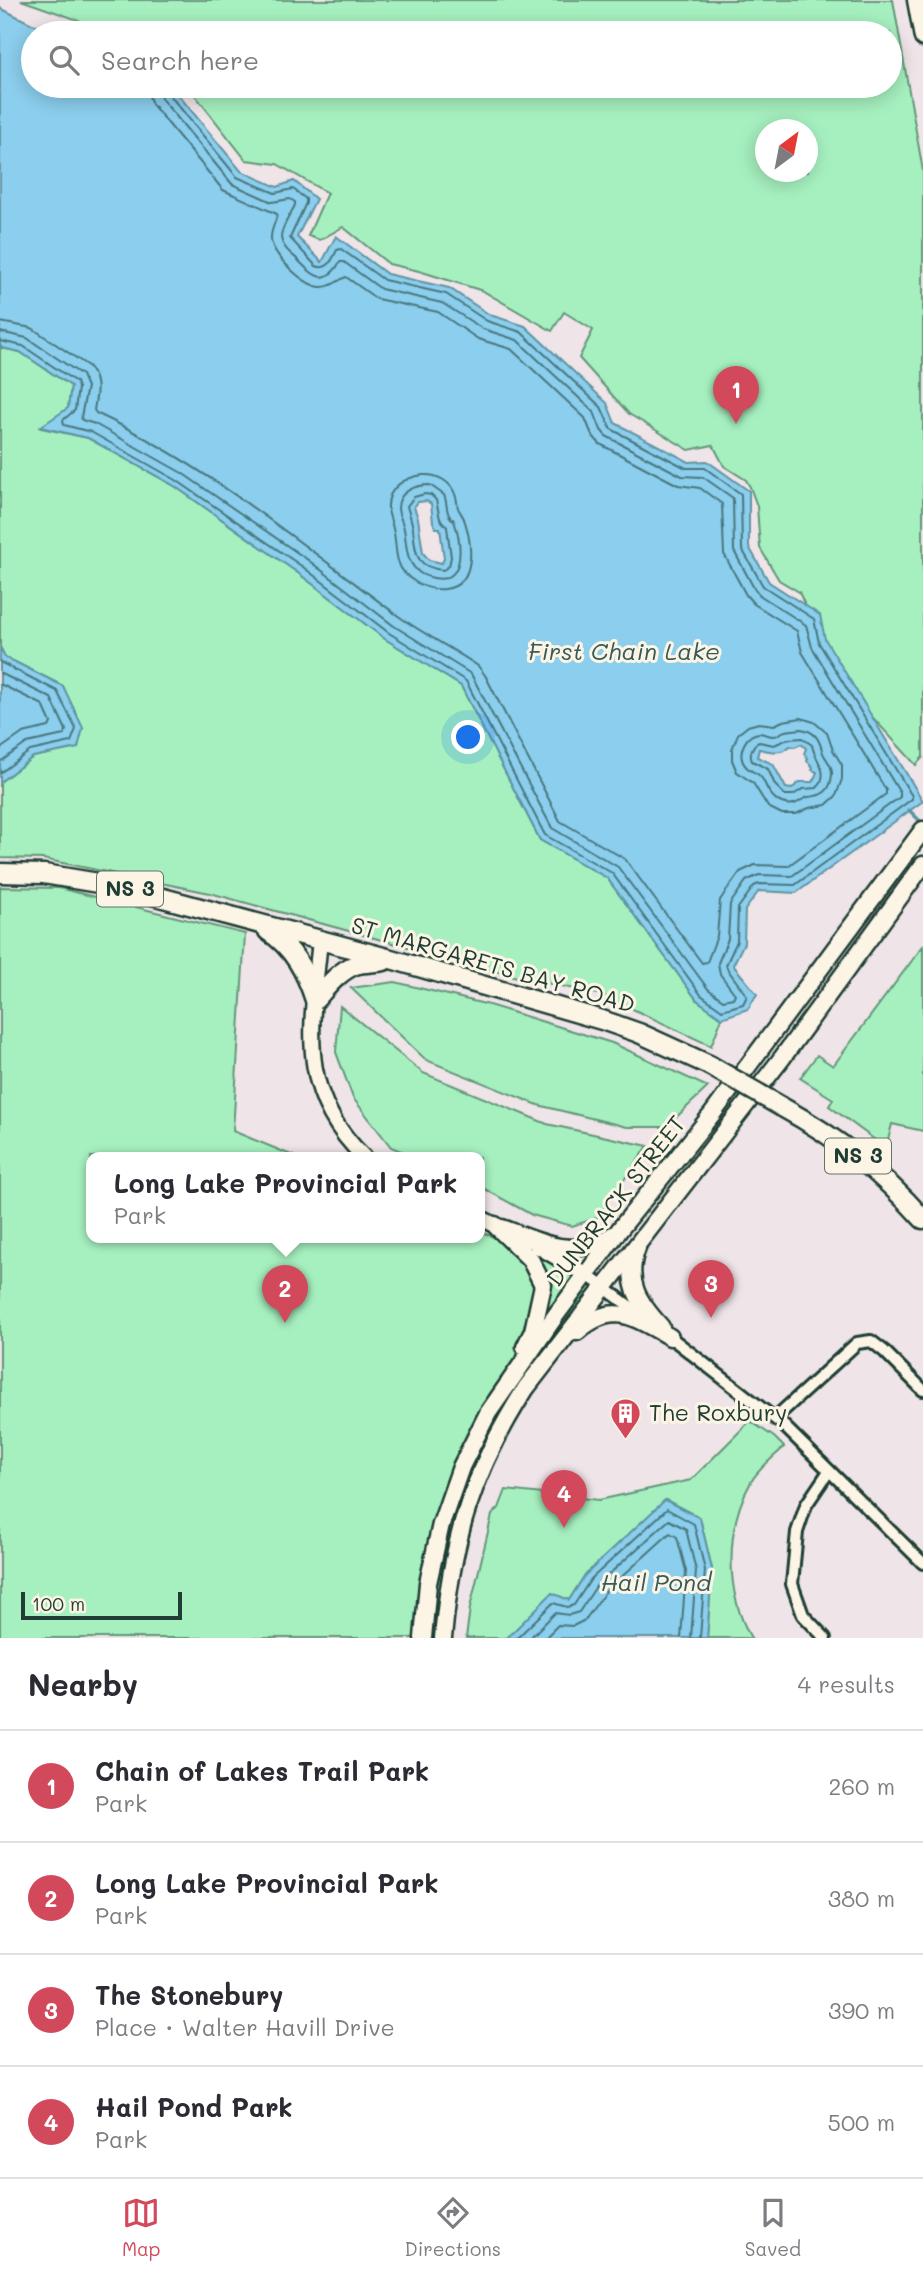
<!DOCTYPE html>
<meta charset="utf-8">
<style>
:root{--surface:#fff;--page:#f2f2f3;--text:#2b2b33;--muted:#7c7c81;--line:#e1e1e2;--accent:#d1495b}
body{margin:0;font-family:Mali,sans-serif;background:var(--page);color:var(--text)}
.compass{position:absolute;left:755px;top:119px;width:63px;height:63px;border-radius:50%;background:var(--surface);box-shadow:0 4px 18px #0003;rotate:32deg}
.scale{position:absolute;left:21px;bottom:18px;width:161px;box-sizing:border-box;padding-left:7px;border:4px solid #1f3d34;border-top:0;font-size:19px;line-height:24px;white-space:nowrap;color:#1f3d34;-webkit-text-stroke:5px #fcf5e5;paint-order:stroke}
.you{position:absolute;left:469px;top:738px;width:24px;height:24px;margin:-18px;border:5px solid #fff;border-radius:50%;background:#1a73e8;box-shadow:0 0 0 10px #1a73e833}
.badge{display:grid;place-items:center;width:46px;height:46px;border-radius:50%;background:var(--accent);color:#fff;font-size:23px;font-weight:700}
.pin{position:absolute;translate:-50% -58px;filter:drop-shadow(0 2px 4px #0008)}
.pin::after{content:'';position:absolute;top:37px;width:24px;height:21px;background:inherit;clip-path:polygon(0 0,100% 0,50% 100%)}
.popup{position:absolute;left:86px;top:1152px;width:399px;height:91px;box-sizing:border-box;display:grid;place-content:center;border-radius:14px;background:var(--surface);filter:drop-shadow(0 2px 5px #0005);font-size:23px;white-space:nowrap;color:var(--muted)}
.popup b{font-size:26px;color:var(--text)}
.popup::after{content:'';position:absolute;left:50%;top:100%;margin-left:-14px;border:14px solid transparent;border-top-color:var(--surface)}
.list{margin:0;padding:0;list-style:none}
h2{display:flex;justify-content:space-between;align-items:center;height:91px;margin:0;padding:0 28px;font-size:30px}
h2 small{font-size:23px;font-weight:400;color:var(--muted)}
.list li{display:grid;grid-template-columns:46px 1fr auto;gap:21px;align-items:center;box-sizing:border-box;height:112px;padding:0 28px;border-top:2px solid var(--line)}
.list b{display:block;font-size:26px;white-space:nowrap}
.list p{margin:0;font-size:23px;white-space:nowrap;color:var(--muted)}
.list em{font-size:23px;font-style:normal;color:var(--muted)}
.icon{flex:none;width:38px;height:38px;fill:none;stroke:currentColor;stroke-width:2;stroke-linecap:round;stroke-linejoin:round}
.map{position:relative;flex:none;width:923px;height:1638px;overflow:hidden}
.search{position:absolute;background:var(--surface);box-shadow:0 4px 18px #0003;left:21px;right:21px;top:21px;height:77px;display:flex;align-items:center;gap:18px;box-sizing:border-box;padding:0 24px;border-radius:38px;color:var(--muted);font-size:26px}
.sheet{height:539px;background:var(--surface)}
nav{display:flex;justify-content:space-around;align-items:center;box-sizing:border-box;height:98px;border-top:2px solid var(--line);background:var(--surface);font-size:19px;color:var(--muted)}
nav a{display:grid;justify-items:center;gap:4px}
nav .on{color:var(--accent)}
.map>svg:first-child{display:block}
.green{fill:#a6f0bf;stroke:#62967a;stroke-width:2;fill-rule:evenodd}
.water{fill:#8bceed;stroke:#6094a3;stroke-width:2;fill-rule:evenodd}
.lines{fill:none;stroke-linecap:round;stroke-linejoin:round}
.shore{stroke:#4a777e;stroke-width:2}
.stream{stroke:#6094a3;stroke-width:3.5}
.minor-casing{stroke:#1f3d34;stroke-width:16}
.tertiary-casing{stroke:#1f3d34;stroke-width:19}
.secondary-casing{stroke:#1f3d34;stroke-width:21}
.primary-casing{stroke:#1f3d34;stroke-width:23}
.minor{stroke:#fcf5e5;stroke-width:10}
.tertiary{stroke:#fcf5e5;stroke-width:14}
.secondary{stroke:#fcf5e5;stroke-width:16}
.primary{stroke:#fcf5e5;stroke-width:18}
.primary-bridge-casing{stroke:#1f3d34;stroke-width:23;stroke-linecap:butt}
.primary-bridge{stroke:#fcf5e5;stroke-width:18}
.labels{text-anchor:middle;stroke-width:6;stroke-linejoin:round;paint-order:stroke}
.shield{fill:#fcf5e5;stroke:#617469;stroke-width:2}
.shield-label{font-size:21px;font-weight:bold;fill:#1f3d34}
.street-label{font-size:23px;fill:#1f3d34;stroke:#fcf5e5}
.poi-label{font-size:23px;fill:#1f3d34;stroke:#fcf5e5;text-anchor:start}
.water-label{font-size:24px;font-style:italic;fill:#355a59;stroke:#fcf5e5}
</style>
<div class="map">
<svg width="923" height="1638" viewBox="0 0 923 1638">
<rect width="100%" height="100%" fill="#efe4e7"/>
<filter id="ink" filterUnits="userSpaceOnUse"><feTurbulence type="fractalNoise" baseFrequency=".0143" numOctaves="2"/><feDisplacementMap in="SourceGraphic" scale="14" xChannelSelector="R" yChannelSelector="G"/><feConvolveMatrix kernelMatrix="1 2 1 2 8 2 1 2 1" color-interpolation-filters="sRGB"/></filter>
<g filter="url(#ink)">
<!-- green -->
<g class="green">
<path d="M21,0H893L923,171V757L916,765L864,708L809,615L799,592L779,580L760,548L757,506L750,487L746,480L724,466L713,445L689,450L629,414L579,358L593,330L564,312L552,331L483,291L419,271L389,264L343,227L320,240L308,236L327,193L277,164L246,160L188,86H890V33H92L81,21ZM766,130H808V172H766Z"/>
<path d="M0,345L2,348L20,352L71,386L68,408L41,428L88,438L173,485L298,573L385,639L461,686L540,840L607,878L697,1000L722,1018L711,1046L603,995L513,976L210,893L43,859L0,858V782L33,757L78,748L63,686L5,657L0,647Z"/>
<path d="M0,887L59,888L245,934L233,1131L296,1157H91V1237H479V1231L600,1281L492,1439L439,1638H0Z"/>
<path d="M923,946V1131L892,1124L886,1148L829,1106L833,1099L800,1078L817,1055L833,1066Z"/>
<path d="M395,982L489,1005L612,1043L708,1087L666,1127H627L538,1105L426,1060L351,988Z"/>
<path d="M340,1006L423,1073L547,1124L648,1146L597,1218L572,1226L532,1215L479,1186V1157H416L391,1147L353,1098L336,1052Z"/>
<path d="M750,1421L774,1437L784,1447C774,1457 758,1469 751,1482C725,1528 725,1592 751,1638H707L712,1569L700,1518L666,1500L585,1575L569,1600L552,1594L507,1638H466L470,1608L492,1515L499,1508L506,1490L599,1500L691,1480Z"/>
</g>
<!-- water -->
<g class="water">
<path d="M0,8L32,24L71,33H33V86H171L241,171L277,187L294,181L316,199L297,237L322,262L336,236L387,274L449,288L490,315L525,326L607,403L615,423L689,462L707,461L749,491V547L769,582L820,615L825,639L923,801L796,893L759,891L745,910L744,943L733,965L757,994L748,1009L722,1018L697,1000L607,878L540,840L461,686L385,639L298,573L173,485L88,438L40,427L68,408L71,386L20,352L2,348L0,345ZM427,501L431,504L433,522L436,528H440L444,558L442,563L429,560L423,553L418,518L414,507L418,502ZM801,744L806,748L804,754L808,758L807,761L813,767L812,770L817,772L813,782H800L791,789L786,788L773,764L757,757L759,749C770,751 781,755 790,746L795,747Z"/>
<path d="M0,647L5,657L63,686L83,728L78,748L33,757L0,782Z"/>
<path d="M665,1500L700,1518L712,1569L707,1638H507L552,1593L569,1600L585,1575Z"/>
</g>
<g class="lines">
<!-- shore -->
<g class="shore">
<path d="M0,322L32,328L88,366C100,380 97,393 94,410L96,413C202,462 303,545 397,615C423,634 452,648 478,666L485,675L560,821L625,859L702,963L707,962L717,936L720,900L740,872L755,865L788,866L886,794V790L802,652L797,631L754,604L746,595L724,554L722,504L700,488L678,485L600,444L592,435L585,418L511,349L478,339L438,312L377,299L346,277C338,280 332,287 322,287C305,287 273,256 271,240C270,230 276,223 277,214L223,190L152,104L148,94L147,86"/>
<path d="M0,332L27,338L82,375L87,387L81,417L82,420L95,424L182,473L308,560L394,626L471,674L552,828L618,867L708,989L723,1000L733,998L735,994L720,974L718,963L728,939L730,904L746,881L759,875L792,876L900,797V793L812,647L806,625L761,596L755,590L734,551L733,498L703,477L682,476L606,436L601,430L594,412L517,340L483,329L442,303L381,289L344,262H340C325,288 312,275 297,259C290,253 281,246 281,236C282,226 291,214 295,205V202L290,199L272,202L232,184L161,98L158,86"/>
<path d="M0,341L23,346L76,382L78,388L75,410L63,420L64,425L91,432L176,480L303,567L389,633L466,681L545,835L612,873L701,995L722,1010L743,1004L747,996L728,970L726,965L737,941L738,908L754,886L759,884L795,885L912,799V796L819,643L814,619L763,586L742,549L741,494L705,468H686L611,429L601,407L521,332L487,321L446,294L384,280L341,249L337,250C332,259 329,271 316,266L290,238L306,203V199L293,189L275,193L237,177L168,93L166,86"/>
<path d="M423,475C438,474 452,482 456,497C457,500 457,504 458,508C460,513 464,516 465,522C472,544 477,585 445,589C426,591 403,579 398,561C395,550 396,539 393,529C392,521 388,515 388,508C387,487 406,477 423,475Z"/>
<path d="M430,485L444,495C447,501 446,510 449,515C454,524 452,514 455,524C460,538 465,572 446,578C439,580 426,577 420,573C405,562 407,545 404,529C403,522 398,515 398,508C398,491 416,485 430,485Z"/>
<path d="M425,494L431,495L436,500L440,519L447,527L451,557L449,566L443,570C414,567 416,553 413,529C412,521 409,514 407,506L414,497Z"/>
<path d="M0,662L57,691L76,729L71,742L30,751L0,773"/>
<path d="M0,673L51,698L66,730L64,735L27,743L0,762"/>
<path d="M0,684L43,705L51,723L49,727L23,733L0,749"/>
<path d="M801,718L814,722L827,733L833,750L842,765V779L836,796L826,805L809,808L796,814H782L768,807L753,783L737,772L732,760V749L738,734L748,726L759,723L774,725L783,721Z"/>
<path d="M801,729C814,731 819,738 822,750C824,759 833,764 832,774C831,791 823,796 808,797C803,798 799,803 794,804C780,807 770,796 765,784C758,768 749,775 743,762C738,751 746,734 759,733C765,733 770,737 775,736C776,736 784,731 785,731C790,730 796,730 801,729Z"/>
<path d="M802,738L812,745C815,762 831,771 817,788L803,789L793,795H785L775,785L768,769L752,761C749,754 752,745 759,742L774,745L788,739Z"/>
<path d="M517,1638L553,1603L567,1607L574,1605L591,1579L667,1509L694,1524L705,1570L700,1638"/>
<path d="M530,1638L555,1613L569,1615L579,1612L597,1585L669,1520L686,1529L696,1571L691,1638"/>
<path d="M545,1638L558,1625L573,1626L585,1620L606,1591L670,1533L677,1537L686,1571L681,1638"/>
</g>
<!-- stream -->
<path class="stream" d="M909,810L923,824"/>
<defs>
<g id="minor">
<path d="M587,1275L647,1319"/>
<path d="M665,1333L783,1425L923,1563"/>
<path d="M775,1418L857,1343L871,1341L884,1351L923,1390"/>
<path d="M825,1638L803,1615L792,1584L797,1532L806,1505L829,1471"/>
</g>
<g id="tertiary">
<path d="M320,940C312,1024 295,1091 364,1157"/>
<path d="M479,1217L503,1229"/>
<path d="M537,1246L587,1275"/>
</g>
<g id="secondary">
<path d="M916,0L923,38"/>
<path d="M495,1225L530,1259L543,1285L533,1331L525,1347"/>
<path d="M502,1228C541,1242 573,1261 613,1235"/>
<path d="M637,1248C624,1282 639,1303 661,1327"/>
<path d="M577,1332C613,1300 633,1317 670,1337"/>
<path d="M423,1638L428,1583L441,1524L461,1467L488,1413L556,1315L620,1229L713,1113L923,830"/>
<path d="M443,1638C452,1539 472,1472 526,1388L782,1058L923,865"/>
</g>
<g id="primary">
<path d="M0,873L44,874L122,887L391,959L602,1020L639,1033L709,1065"/>
<path d="M268,931C293,947 306,972 315,1000C326,988 339,971 355,965C363,962 375,963 384,961"/>
<path d="M782,1107C838,1138 880,1171 923,1219"/>
</g>
</defs>
<!-- minor casing -->
<use href="#minor" class="minor-casing"/>
<!-- tertiary casing -->
<use href="#tertiary" class="tertiary-casing"/>
<!-- secondary casing -->
<use href="#secondary" class="secondary-casing"/>
<!-- primary casing -->
<use href="#primary" class="primary-casing"/>
<!-- minor -->
<use href="#minor" class="minor"/>
<!-- tertiary -->
<use href="#tertiary" class="tertiary"/>
<!-- secondary -->
<use href="#secondary" class="secondary"/>
<!-- primary -->
<use href="#primary" class="primary"/>
<defs>
<path id="primary-bridge" d="M709,1065L782,1107"/>
</defs>
<!-- primary-bridge casing -->
<use href="#primary-bridge" class="primary-bridge-casing"/>
<!-- primary-bridge -->
<use href="#primary-bridge" class="primary-bridge"/>
</g>
</g>
<!-- icons -->
<defs>
<symbol id="building-pin" viewBox="-11 -11 22 30"><path d="M0 17L-7.5 6A9.5 9.5 0 1 1 7.5 6Z" fill="#d1495b" stroke="#fcf5e5"/><path d="M-4-6H4V6H1V3H-1V6H-4ZM-2.5-4.3h1.7v1.8h-1.7ZM.8-4.3h1.7v1.8H.8ZM-2.5-1h1.7V.8h-1.7ZM.8-1h1.7V.8H.8Z" fill="#fff"/></symbol>
</defs>
<g fill-rule="evenodd">
<use href="#building-pin" x="608" y="1396" width="35" height="47"/>
</g>
<g class="labels">
<!-- shield labels -->
<g class="shield">
<rect x="97" y="871.5" width="66" height="35" rx="5"/>
<rect x="825" y="1138.5" width="66" height="35" rx="5"/>
</g>
<g class="shield-label">
<text x="130" y="896">NS 3</text>
<text x="858" y="1163">NS 3</text>
</g>
<!-- street labels -->
<g class="street-label">
<text transform="translate(493 965) rotate(16)" y="8">ST MARGARETS BAY ROAD</text>
<text transform="translate(616 1201) rotate(-52)" y="8">DUNBRACK STREET</text>
</g>
<!-- poi labels -->
<g class="poi-label">
<text x="649" y="1421">The Roxbury</text>
</g>
<!-- water labels -->
<g class="water-label">
<text x="624" y="660">First Chain Lake</text>
<text x="656" y="1591">Hail Pond</text>
</g>
</g>
</svg>
<svg class="compass" viewBox="-18 -18 36 36"><path d="M0-13l5 13h-10z" fill="#e53935"/><path d="M0 13l5-13h-10z" fill="#7c7c81"/></svg>
<div class="scale">100 m</div>
<div class="you"></div>
<div class="pin badge" style="left:736px;top:424px">1</div>
<div class="pin badge" style="left:285px;top:1323px">2</div>
<div class="popup"><b>Long Lake Provincial Park</b>Park</div>
<div class="pin badge" style="left:711px;top:1318px">3</div>
<div class="pin badge" style="left:564px;top:1528px">4</div>
<div class="search"><svg class="icon" aria-label="search" viewBox="0 0 24 24"><circle cx="10" cy="10" r="6"/><path d="M15 15l6 6"/></svg>Search here</div>
</div>
<section class="sheet">
<h2>Nearby<small>4 results</small></h2>
<ul class="list">
<li><span class="badge">1</span><div><b>Chain of Lakes Trail Park</b><p>Park</p></div><em>260 m</em></li>
<li><span class="badge">2</span><div><b>Long Lake Provincial Park</b><p>Park</p></div><em>380 m</em></li>
<li><span class="badge">3</span><div><b>The Stonebury</b><p>Place · Walter Havill Drive</p></div><em>390 m</em></li>
<li><span class="badge">4</span><div><b>Hail Pond Park</b><p>Park</p></div><em>500 m</em></li>
</ul>
</section>
<nav>
<a class="on"><svg class="icon" aria-label="map" viewBox="0 0 24 24"><path d="M3 6l6-2 6 2 6-2v14l-6 2-6-2-6 2zM9 4v14M15 6v14"/></svg>Map</a>
<a><svg class="icon" aria-label="directions" viewBox="0 0 24 24"><path d="M12 3l9 9-9 9-9-9zM9 14v-3h6M13 9l2 2-2 2"/></svg>Directions</a>
<a><svg class="icon" aria-label="saved" viewBox="0 0 24 24"><path d="M7 4h10v16l-5-4-5 4z"/></svg>Saved</a>
</nav>
